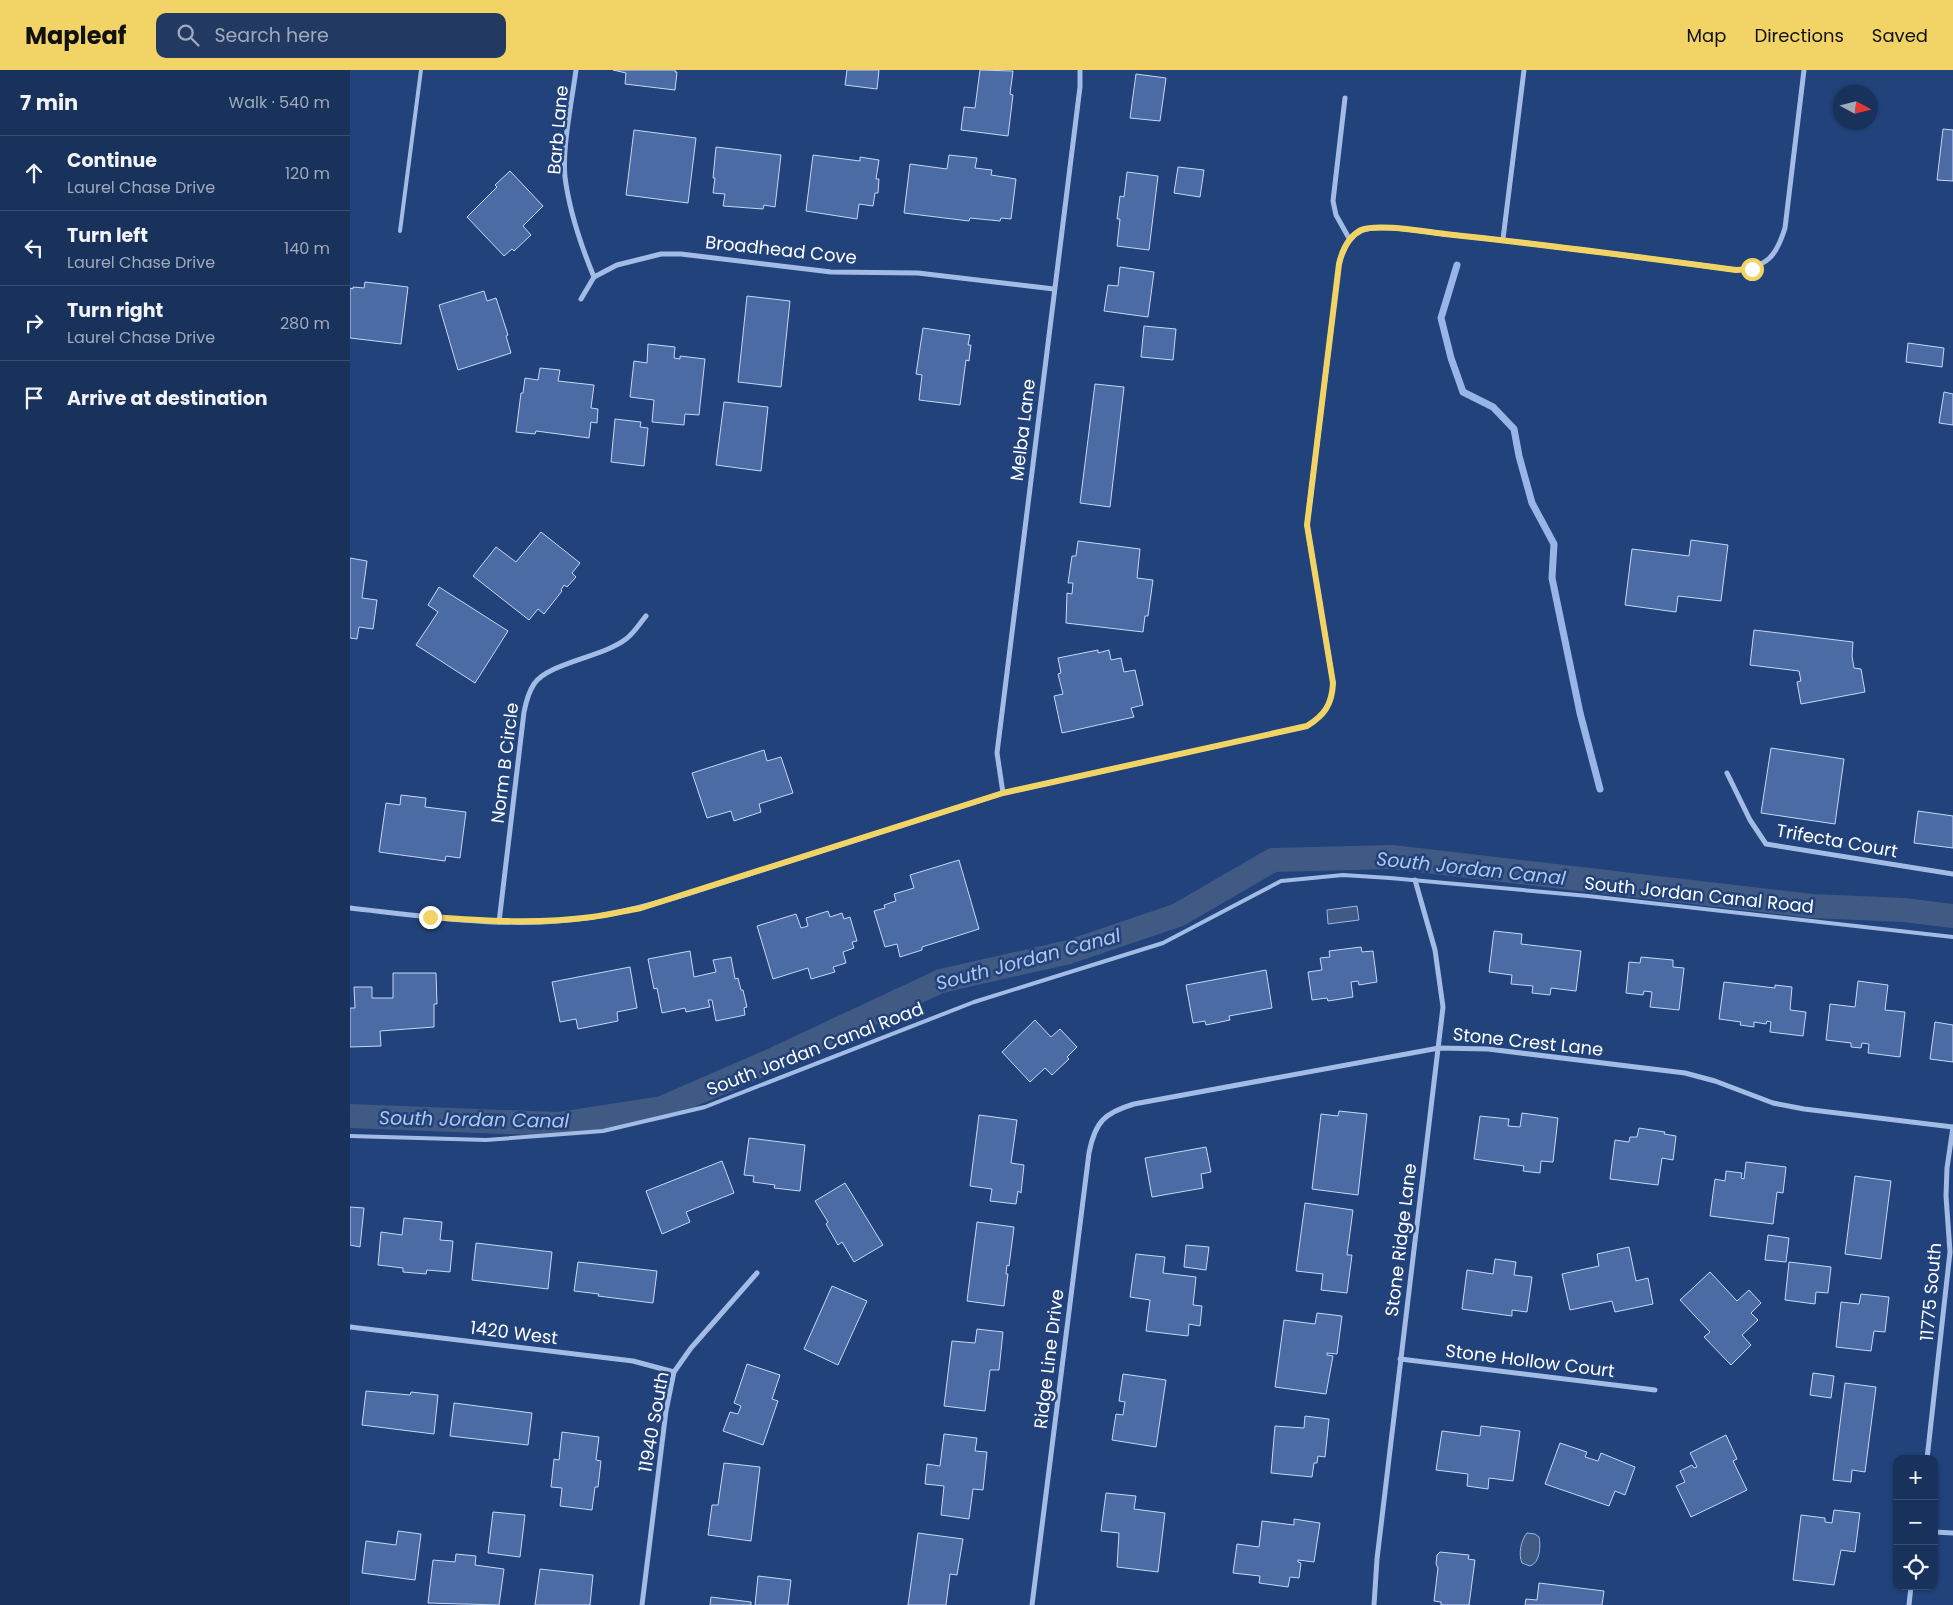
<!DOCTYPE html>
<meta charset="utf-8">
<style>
:root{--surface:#19325c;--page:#223a62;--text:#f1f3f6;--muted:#9faabb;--line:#374d72;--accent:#f2d365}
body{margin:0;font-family:Poppins,sans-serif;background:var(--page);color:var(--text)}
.controls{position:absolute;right:15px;bottom:15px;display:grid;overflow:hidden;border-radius:10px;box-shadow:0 1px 4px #0004}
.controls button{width:45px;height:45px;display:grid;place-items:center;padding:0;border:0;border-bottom:1px solid var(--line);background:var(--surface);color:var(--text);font:25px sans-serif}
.compass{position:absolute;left:1483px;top:15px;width:45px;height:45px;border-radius:50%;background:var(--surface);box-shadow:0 1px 4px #0004;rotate:97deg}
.stop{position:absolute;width:15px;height:15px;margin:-11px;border:4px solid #f2d365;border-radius:50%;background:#fff}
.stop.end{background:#f2d365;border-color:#fff;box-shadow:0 1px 5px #0008}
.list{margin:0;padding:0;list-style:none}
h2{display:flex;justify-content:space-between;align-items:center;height:65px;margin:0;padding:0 20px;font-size:21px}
h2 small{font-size:16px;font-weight:400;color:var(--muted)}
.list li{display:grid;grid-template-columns:32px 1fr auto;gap:15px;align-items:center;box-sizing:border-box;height:75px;padding:0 20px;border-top:1px solid var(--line)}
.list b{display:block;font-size:19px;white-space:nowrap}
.list p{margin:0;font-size:16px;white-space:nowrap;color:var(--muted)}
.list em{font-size:16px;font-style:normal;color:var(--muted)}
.icon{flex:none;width:28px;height:28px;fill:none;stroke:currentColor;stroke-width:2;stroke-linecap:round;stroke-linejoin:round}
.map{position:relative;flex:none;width:1603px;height:1535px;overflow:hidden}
header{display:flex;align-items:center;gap:30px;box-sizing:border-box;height:70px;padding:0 25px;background:var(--accent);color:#111}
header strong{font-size:24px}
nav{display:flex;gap:28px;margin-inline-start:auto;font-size:18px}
.search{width:350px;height:45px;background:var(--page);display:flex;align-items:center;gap:12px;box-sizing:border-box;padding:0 18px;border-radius:10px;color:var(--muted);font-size:19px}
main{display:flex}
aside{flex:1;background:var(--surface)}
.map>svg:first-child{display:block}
.water{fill:#415a83;stroke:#97b6e7}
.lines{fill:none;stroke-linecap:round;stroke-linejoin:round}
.stream{stroke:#97b6e7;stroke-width:7}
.canal{stroke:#415a83;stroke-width:24}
.building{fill:#4a6ba4;stroke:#c6d8f4}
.service{stroke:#a3bce5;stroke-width:4}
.minor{stroke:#a3bce5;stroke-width:5}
.route{stroke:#f2d365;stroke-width:6}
.labels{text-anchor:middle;stroke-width:5;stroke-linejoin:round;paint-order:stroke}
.street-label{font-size:18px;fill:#fff;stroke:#21427a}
.water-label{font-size:19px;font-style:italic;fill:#aec7ed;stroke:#21427a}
</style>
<header>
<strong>Mapleaf</strong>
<div class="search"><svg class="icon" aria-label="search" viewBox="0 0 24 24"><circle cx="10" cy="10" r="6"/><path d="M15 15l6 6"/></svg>Search here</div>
<nav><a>Map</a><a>Directions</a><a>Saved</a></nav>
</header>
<main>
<aside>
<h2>7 min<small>Walk · 540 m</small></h2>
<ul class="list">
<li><svg class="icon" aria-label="ahead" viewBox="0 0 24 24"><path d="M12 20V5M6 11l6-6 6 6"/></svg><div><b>Continue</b><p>Laurel Chase Drive</p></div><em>120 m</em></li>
<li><svg class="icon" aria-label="left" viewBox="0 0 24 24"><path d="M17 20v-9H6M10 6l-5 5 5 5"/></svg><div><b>Turn left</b><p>Laurel Chase Drive</p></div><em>140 m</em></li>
<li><svg class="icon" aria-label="right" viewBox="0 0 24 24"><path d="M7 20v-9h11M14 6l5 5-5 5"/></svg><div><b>Turn right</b><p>Laurel Chase Drive</p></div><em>280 m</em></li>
<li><svg class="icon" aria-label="arrive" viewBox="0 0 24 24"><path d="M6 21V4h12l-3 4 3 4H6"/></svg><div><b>Arrive at destination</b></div></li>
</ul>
</aside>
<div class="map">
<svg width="1603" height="1535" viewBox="0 0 1603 1535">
<rect width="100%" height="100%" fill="#21427a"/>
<!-- water -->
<g class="water">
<path d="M1007,836L1009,850L978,854L977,840Z"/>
<path d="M1177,1463L1185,1464L1189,1467C1191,1476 1190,1493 1180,1496L1172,1493C1168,1484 1171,1470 1177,1463Z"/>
</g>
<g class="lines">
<!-- stream -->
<path class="stream" d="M1107,195L1091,248L1101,288L1113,322L1143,337L1164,359L1169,386L1182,433L1204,474L1202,508L1230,643L1250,719"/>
<!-- canal -->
<path class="canal" d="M0,1046L208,1054L312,1038L420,991L591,911L719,882L828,845L923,790L1042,787L1462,836L1554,840L1603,846"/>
</g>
<!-- building -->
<g class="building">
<path d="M263,0H325V2H327L325,20L275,14L276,3Z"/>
<path d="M497,0H529L527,19L495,15Z"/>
<path d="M630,0L663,1L660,24L663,25L658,66L611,60L614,37L625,38Z"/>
<path d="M786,4L816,8L810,51L780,48Z"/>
<path d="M1593,59L1603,60V111L1587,110Z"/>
<path d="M284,60L346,68L338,133L276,125Z"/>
<path d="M366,77L431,85L425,137L414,135L413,139L373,136L375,124L363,123L365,108H363Z"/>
<path d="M463,85L510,91V87L529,90L526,109H529L528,123H525L523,136L509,134L507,149L456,141Z"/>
<path d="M599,85L627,88L625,98L642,100L641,105L666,109L661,149L651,148L650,151L620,148L619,151L554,143L560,94L597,99Z"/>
<path d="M828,97L854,100L850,127L824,123Z"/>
<path d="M160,101L193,136L173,156L181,165L164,181L162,179L154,186L117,147L147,117L145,115Z"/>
<path d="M777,102L808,106L799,180L767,176L770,149H767L770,126L774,127Z"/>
<path d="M770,197L804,202L798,247L754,241L758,215L768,216Z"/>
<path d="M15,212L58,217L51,274L0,268V218L3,219V217L14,218Z"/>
<path d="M134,221L137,231L146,228L158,265L156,266L161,283L108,300L89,235Z"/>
<path d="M397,226L440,231L431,317L388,312Z"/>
<path d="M794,256L826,259L823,290L791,287Z"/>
<path d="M573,258L620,265L618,275H621L619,291L616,290L610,335L569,330L572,305L566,304Z"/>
<path d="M1558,273L1594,278L1592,297L1556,292Z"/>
<path d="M298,274L325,277L324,288L330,289V286L355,289L349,345L335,344L334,355L302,352L304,330L280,327L284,291L297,293Z"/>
<path d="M190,298L210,300L208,311L244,315L241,338L248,339L247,353L241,352L239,368L186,361L185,364L166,362L171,323H173L175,308L188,310Z"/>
<path d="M745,314L774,317L760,437L730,433Z"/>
<path d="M1594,322L1603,324V355L1589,353Z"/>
<path d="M374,332L418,337L411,401L366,395Z"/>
<path d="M265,349L291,352L290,357L298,358L294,396L261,392Z"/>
<path d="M191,462L230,493L222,503L226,507L217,517L214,515L211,520L212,521L194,544L188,539L179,550L123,506L146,477L166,492Z"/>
<path d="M1341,470L1378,475L1371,531L1328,526L1326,542L1275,535L1282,479L1339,486Z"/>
<path d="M728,471L790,479L787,508L803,510L798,546H795L793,562L716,553L717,523L722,524L723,513H718L722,486H726Z"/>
<path d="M0,488L17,491L12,528L27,530L23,559L9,557L7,569L0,568Z"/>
<path d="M89,517L158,561L125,613L66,575L88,542L78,535Z"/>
<path d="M1404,560L1503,572L1502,586L1504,598L1511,599L1515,622L1451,634L1447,612L1451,611L1449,601L1400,595Z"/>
<path d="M748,580V583L759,580L761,590L771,588L774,602L785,600L793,635L781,638L784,647L712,663L704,626L713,624L708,604L711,603L708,588Z"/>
<path d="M1421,678L1494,689L1485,754L1411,743Z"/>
<path d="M414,680L417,691L431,687L443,723L409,734L411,742L384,751L381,741L357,748L342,703Z"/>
<path d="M51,725L76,728L75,737L116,742L110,788L96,786L95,791L29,782L36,733L50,735Z"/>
<path d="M1568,741L1603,746V778L1564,773Z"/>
<path d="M609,790L629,859L572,877V880L550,887L547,874L535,877L524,841L535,838L534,835L546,831L544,824L564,818L560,805Z"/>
<path d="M478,841L480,847L492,843L494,849L500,847L507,871L502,872L504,878L493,882L496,893L483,897L485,902L461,909L458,898L423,909L407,856L446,844L451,858L458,856L456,848Z"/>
<path d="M1144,861L1172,864L1171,874L1231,881L1226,921L1201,918L1200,925L1182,923L1183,916L1161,914L1162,905L1139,902Z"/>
<path d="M1011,877L1012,882L1023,881L1027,912L1009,915L1008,911L1001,912L1003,927L978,931L977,928L962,930L958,902L972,900L970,888L980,887L979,881Z"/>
<path d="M340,881L344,907L366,902L363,890L381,887L385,909L388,908L391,920H393L397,937L394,938L395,945L366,951L362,930H358L360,937L336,942L335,938L312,943L307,918L304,919L298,889Z"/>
<path d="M1291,887L1323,890V897L1334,898L1329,940L1300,937L1302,922L1294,921L1293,925L1276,923L1279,892L1290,893Z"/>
<path d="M280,897L287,938L267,942L268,951L228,959L226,949L210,952L202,912Z"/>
<path d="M916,900L922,938L879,946L880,950L856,955L855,951L843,953L836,915Z"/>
<path d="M43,903H86L87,934H84V957L30,961L31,976L0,977V938H5L4,917H22V928H43Z"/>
<path d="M1508,911L1538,915L1535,940L1555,942L1550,987L1518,983L1519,974L1512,973L1511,978L1501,977V973L1476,970L1480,934L1505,937Z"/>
<path d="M1374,912L1425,918V915L1442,917L1440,940L1456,942L1453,966L1420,962L1421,952L1417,951L1416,954L1404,952V957L1390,955L1391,952L1369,949Z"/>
<path d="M685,950L701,967L710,959L727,977L717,987L719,989L702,1005L695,998L680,1012L652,982Z"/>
<path d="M1585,952L1603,955V992L1580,989Z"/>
<path d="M989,1041L1017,1044L1008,1125L962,1119L971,1044L988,1046Z"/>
<path d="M1172,1043L1208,1048L1203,1092L1191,1091L1190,1103L1173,1101L1174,1096L1124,1089L1130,1046L1159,1049L1158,1056L1170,1057Z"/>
<path d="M629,1045L667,1050L661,1093L674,1095L671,1123L668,1121L666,1134L640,1131L642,1119L620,1116Z"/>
<path d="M1289,1058L1315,1062L1314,1064L1326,1066L1323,1090L1312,1088L1308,1115L1260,1109L1265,1070L1279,1072L1280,1067H1287Z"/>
<path d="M399,1068L455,1075L450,1121L424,1118L425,1115L403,1112L404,1106L394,1105Z"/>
<path d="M856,1077L861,1102L851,1104L853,1118L802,1127L795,1088Z"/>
<path d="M372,1091L384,1123L336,1142L340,1152L312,1164L296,1121Z"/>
<path d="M1396,1092L1436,1097L1433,1123L1427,1122L1423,1154L1360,1146L1365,1109L1375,1111L1376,1101L1392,1103L1391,1108L1394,1109Z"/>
<path d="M1505,1106L1541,1111L1531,1189L1495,1184Z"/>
<path d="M495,1113L533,1175L504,1192L492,1172L488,1175L476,1154L478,1152L465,1131Z"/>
<path d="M955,1133L1003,1140L997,1185H1002L997,1223L971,1220L973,1204L946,1201Z"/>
<path d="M0,1137L14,1138L10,1177L0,1175Z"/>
<path d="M54,1148L92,1152L90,1170L103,1171L100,1202L77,1200L76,1204L53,1202V1198L28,1195L31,1162L52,1165Z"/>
<path d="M627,1152L664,1157L659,1196L657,1195L656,1204H658L654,1236L617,1231Z"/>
<path d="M1418,1165L1439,1168L1436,1192L1415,1190Z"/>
<path d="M126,1173L202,1182L198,1219L122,1210Z"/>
<path d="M836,1175L859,1177L856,1200L834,1197Z"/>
<path d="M1279,1177L1286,1211L1298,1208L1303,1234L1265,1242L1262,1231L1220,1240L1212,1204L1249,1196L1247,1184Z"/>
<path d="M786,1184L815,1187L813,1203L846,1207L843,1235L852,1236L850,1256L839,1254L838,1266L796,1261L800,1230L780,1227Z"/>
<path d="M1145,1189L1166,1192L1164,1205L1182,1207L1177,1242L1162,1240V1246L1112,1239L1117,1200L1143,1204Z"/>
<path d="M228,1192L307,1201L303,1233L248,1226L249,1224L224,1221Z"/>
<path d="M1439,1192L1481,1197L1478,1223L1466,1222L1465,1234L1435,1230Z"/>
<path d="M1360,1202L1387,1231L1399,1220L1411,1233L1401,1243L1408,1250L1392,1265L1401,1275L1381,1295L1354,1267L1360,1262L1330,1230Z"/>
<path d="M482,1216L517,1231L488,1295L454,1279Z"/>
<path d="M1511,1224L1539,1227L1535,1262L1524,1261L1521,1281L1486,1277L1491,1232L1509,1234Z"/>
<path d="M967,1243L992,1246L987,1284L977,1283V1285L983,1286L976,1324L925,1317L934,1250L965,1254Z"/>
<path d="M627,1259L653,1262L649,1300H640L635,1341L594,1336L602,1271L625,1273Z"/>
<path d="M397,1294L430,1305L422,1329L428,1331L413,1375L373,1361L380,1342L388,1344L391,1336L384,1333Z"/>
<path d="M1463,1303L1484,1306L1481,1328L1460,1325Z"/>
<path d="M773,1304L816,1310L806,1377L762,1370L766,1344L773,1345L775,1332L769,1331Z"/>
<path d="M1495,1313L1526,1317L1515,1402L1502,1400L1501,1412L1483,1410Z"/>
<path d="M16,1321L60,1325L61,1322L88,1325L84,1364L12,1355Z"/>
<path d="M104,1333L182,1343L178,1375L100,1366Z"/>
<path d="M955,1346L979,1349L975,1387L968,1386L967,1393H964L962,1407L921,1403L925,1356L954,1358Z"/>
<path d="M1131,1356L1170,1361L1163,1411L1139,1408L1138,1419L1117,1416L1118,1404L1086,1400L1092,1361L1130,1366Z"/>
<path d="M212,1362L249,1367L246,1390L251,1391L248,1417H245L242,1440L210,1436L212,1418L201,1417L204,1389L209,1390Z"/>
<path d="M594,1364L627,1368L625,1381L637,1382L633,1420L623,1419L619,1449L591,1445L594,1416L575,1414L577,1394L590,1396Z"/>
<path d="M1376,1365L1387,1389L1383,1391L1397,1420L1341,1447L1326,1416L1335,1412L1330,1401L1342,1395L1344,1398L1347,1397L1340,1383Z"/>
<path d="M1210,1373L1237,1382L1235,1387L1248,1391L1251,1383L1285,1397L1275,1425L1265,1421L1259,1436L1195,1414Z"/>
<path d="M374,1393L410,1397L401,1471L358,1465L362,1435H368Z"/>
<path d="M756,1423L786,1426L784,1439L815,1443L808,1502L767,1497L769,1463L751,1461Z"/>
<path d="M1484,1440L1510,1443L1505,1482L1491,1480L1484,1515L1443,1510L1451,1445L1475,1448V1452L1482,1453Z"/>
<path d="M143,1442L175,1445L170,1487L138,1483Z"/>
<path d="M944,1449L970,1453L964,1492L948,1490V1492L951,1493L949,1508L940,1507L938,1517L909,1513L910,1506L883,1503L887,1474L909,1477L912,1451L944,1455Z"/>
<path d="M48,1461L71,1464L65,1510L12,1503L16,1471L46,1475Z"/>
<path d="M568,1463L613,1469L607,1505L600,1504L596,1535H558Z"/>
<path d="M1090,1482L1119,1485L1118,1489L1125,1490L1119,1535H1091V1532L1084,1531L1088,1498L1086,1494L1087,1485Z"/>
<path d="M106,1484L126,1486L125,1495L154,1499L149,1535L78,1533L83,1490L105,1492Z"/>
<path d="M190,1499L243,1505L240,1535H185Z"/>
<path d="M408,1506L441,1510L438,1535H405Z"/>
<path d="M1189,1513L1254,1521L1252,1535H1175L1176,1529L1187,1530Z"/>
<path d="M361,1527L401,1532V1535H360Z"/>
</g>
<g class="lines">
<!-- service -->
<g class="service">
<path d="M50,161L71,0"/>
<path d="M0,1066L136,1070L253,1061L355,1037L624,932L813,873L931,811L993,805L1040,808L1238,826L1603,867"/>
</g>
<!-- minor -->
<g class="minor">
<path d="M226,0C222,30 212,78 215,107C219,139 232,178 244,207"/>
<path d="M995,28L983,131L986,145L1000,170"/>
<path d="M1153,169L1174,0"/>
<path d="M231,229L244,207L267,195L311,184H331L481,202L568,203L704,219"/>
<path d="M1377,703L1400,750L1416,774L1603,804"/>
<path d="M653,723L647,683L730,17V0"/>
<path d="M0,838C80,847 163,860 243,847C276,842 308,833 340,823L653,723L957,656C975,645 982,634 983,613L957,455L989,194C992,181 998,167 1011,161C1028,153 1075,162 1095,164C1192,174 1289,187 1386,200C1417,197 1426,187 1435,158L1454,0"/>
<path d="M149,852L174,642C176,632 178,623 184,614C198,593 253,587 276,569C284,563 290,553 296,546"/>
<path d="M0,1257L283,1291L324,1302"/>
<path d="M1050,1289L1305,1320"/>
<path d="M1577,1389L1600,1182L1596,1126L1597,1098L1603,1057"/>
<path d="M1584,1462L1603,1463"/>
<path d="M292,1535L316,1341L324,1302L341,1278L407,1203"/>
<path d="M682,1535L739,1083C745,1052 754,1043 784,1034L1089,978L1138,979L1335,1003L1365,1011L1423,1033L1454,1039L1603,1057"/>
<path d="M1024,1535L1027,1489L1093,937L1085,880L1065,810"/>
<path d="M1559,1535L1561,1516"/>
</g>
</g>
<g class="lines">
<!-- route -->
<path class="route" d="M80,847C134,851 188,854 242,847C258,845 274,841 291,838L653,723L957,656C975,645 982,634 983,613L957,455L989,194C992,181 998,167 1011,160C1028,153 1076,162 1095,164C1192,174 1289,187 1386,200L1402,199"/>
</g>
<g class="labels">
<!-- street labels -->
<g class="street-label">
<text transform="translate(208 60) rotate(-85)" y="6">Barb Lane</text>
<text transform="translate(431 180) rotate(6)" y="6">Broadhead Cove</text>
<text transform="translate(673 360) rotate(-83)" y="6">Melba Lane</text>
<text transform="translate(155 693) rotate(-83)" y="6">Norm B Circle</text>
<text transform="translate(1487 771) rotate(10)" y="6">Trifecta Court</text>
<text transform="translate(1349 825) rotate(6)" y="6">South Jordan Canal Road</text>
<text transform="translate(1178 972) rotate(6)" y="6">Stone Crest Lane</text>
<text transform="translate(465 979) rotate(-21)" y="6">South Jordan Canal Road</text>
<text transform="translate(1051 1170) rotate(-83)" y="6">Stone Ridge Lane</text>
<text transform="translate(1581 1222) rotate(-85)" y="6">11775 South</text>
<text transform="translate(164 1263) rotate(7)" y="6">1420 West</text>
<text transform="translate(699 1289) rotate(-83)" y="6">Ridge Line Drive</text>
<text transform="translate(1180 1291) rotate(7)" y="6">Stone Hollow Court</text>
<text transform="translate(304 1352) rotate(-80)" y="6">11940 South</text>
</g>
<!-- water labels -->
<g class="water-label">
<text transform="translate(1121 798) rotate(6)" y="7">South Jordan Canal</text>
<text transform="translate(678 889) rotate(-15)" y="7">South Jordan Canal</text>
<text transform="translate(124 1049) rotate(1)" y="7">South Jordan Canal</text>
</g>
</g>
</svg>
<div class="controls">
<button>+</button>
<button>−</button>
<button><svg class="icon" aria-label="locate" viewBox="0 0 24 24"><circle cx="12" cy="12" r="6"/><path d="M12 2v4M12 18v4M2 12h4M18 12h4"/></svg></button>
</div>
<svg class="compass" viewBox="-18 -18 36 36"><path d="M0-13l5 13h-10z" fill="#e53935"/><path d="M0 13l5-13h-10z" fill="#9faabb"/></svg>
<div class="stop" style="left:1402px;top:199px"></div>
<div class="stop end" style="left:80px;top:847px"></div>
</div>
</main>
